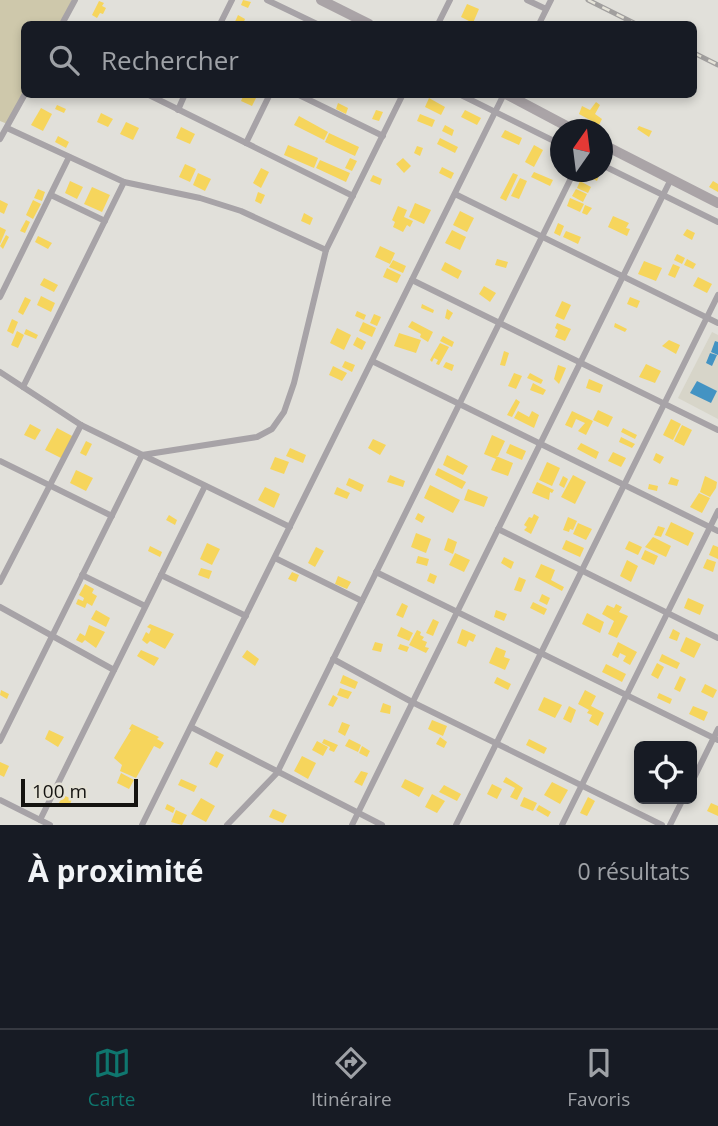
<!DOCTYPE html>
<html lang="fr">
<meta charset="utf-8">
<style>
:root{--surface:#171b24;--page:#242831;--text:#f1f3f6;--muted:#9ea1a6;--line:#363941;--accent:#0f766e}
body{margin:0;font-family:"Open Sans",sans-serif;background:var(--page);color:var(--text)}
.controls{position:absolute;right:21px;bottom:21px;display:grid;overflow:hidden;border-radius:10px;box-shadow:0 4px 10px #0003}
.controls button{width:63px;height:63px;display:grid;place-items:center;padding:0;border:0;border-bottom:2px solid var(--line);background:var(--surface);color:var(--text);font:35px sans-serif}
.compass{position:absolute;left:550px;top:119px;width:63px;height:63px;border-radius:50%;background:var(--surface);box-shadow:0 4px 10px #0003;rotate:14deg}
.scale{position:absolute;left:21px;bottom:18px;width:117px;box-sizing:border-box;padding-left:7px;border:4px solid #141310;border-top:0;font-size:19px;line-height:24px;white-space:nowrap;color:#141310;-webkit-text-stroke:5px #e4e2d7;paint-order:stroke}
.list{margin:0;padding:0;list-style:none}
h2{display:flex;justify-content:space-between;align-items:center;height:91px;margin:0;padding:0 28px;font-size:30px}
h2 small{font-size:23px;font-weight:400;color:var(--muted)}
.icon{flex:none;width:38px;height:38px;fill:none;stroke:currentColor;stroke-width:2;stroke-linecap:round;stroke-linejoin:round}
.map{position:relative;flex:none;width:718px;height:825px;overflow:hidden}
.search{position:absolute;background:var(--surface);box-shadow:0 4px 10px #0003;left:21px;right:21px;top:21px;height:77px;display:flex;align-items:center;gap:18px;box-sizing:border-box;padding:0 24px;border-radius:10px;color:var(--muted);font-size:26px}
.sheet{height:203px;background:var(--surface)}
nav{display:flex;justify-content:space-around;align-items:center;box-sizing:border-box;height:98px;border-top:2px solid var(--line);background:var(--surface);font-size:19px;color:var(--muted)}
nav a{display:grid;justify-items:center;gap:4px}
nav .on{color:var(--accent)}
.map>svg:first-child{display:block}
.built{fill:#d7d5c9}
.green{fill:#cec8ab}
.homes{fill:#f6d55c}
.schools{fill:#4393c3}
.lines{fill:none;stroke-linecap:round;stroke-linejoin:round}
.street{stroke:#a7a3a7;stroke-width:6}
.primary{stroke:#aaa4a7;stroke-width:10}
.rail-casing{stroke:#a19f9e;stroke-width:5}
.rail{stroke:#e4e2d7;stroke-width:2.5;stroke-dasharray:8;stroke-linecap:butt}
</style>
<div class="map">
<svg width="718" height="825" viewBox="0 0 718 825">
<rect width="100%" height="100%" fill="#e1e0da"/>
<!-- built -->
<path class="built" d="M712,332L718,335V419L678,398Z"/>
<!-- green -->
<path class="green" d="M0,0H72L60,24H24V94L10,125L0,121Z"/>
<!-- homes -->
<g class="homes">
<path d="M243,0L251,2L248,8L241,5Z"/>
<path d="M99,1L104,3L102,6L106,8L103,14L100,13L97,18L92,15Z"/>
<path d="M467,4L479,9L473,23L461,17Z"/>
<path d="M238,15L245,19L243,24H234Z"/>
<path d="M244,94H258L252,106L241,101Z"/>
<path d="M429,98L445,107L441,115L425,107Z"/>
<path d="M596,102L600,105L595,114L602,119L599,125L579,114L582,106L590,110Z"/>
<path d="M338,103L348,108L346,114L336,109Z"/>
<path d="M57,105L66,109L64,113L55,109Z"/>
<path d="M41,108L52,114L43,131L31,125Z"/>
<path d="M376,110L383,112L379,121L372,119Z"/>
<path d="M465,110L481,118L477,125L461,117Z"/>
<path d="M101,113L113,119L108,127L97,122Z"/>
<path d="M420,114L435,120L432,127L417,121Z"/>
<path d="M299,116L328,132L324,140L294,125Z"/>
<path d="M126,122L139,128L133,140L120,134Z"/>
<path d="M445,125L454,130L452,136L442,131Z"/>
<path d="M639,126L652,131L649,137L637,129Z"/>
<path d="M181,127L195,134L190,144L176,138Z"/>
<path d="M505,130L522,138L519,145L501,137Z"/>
<path d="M329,133L359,147L355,156L325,142Z"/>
<path d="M58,136L69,142L66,148L55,142Z"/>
<path d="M440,138L458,147L455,153L437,144Z"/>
<path d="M288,145L318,158L314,168L284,155Z"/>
<path d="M534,145L543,150L534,167L525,162Z"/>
<path d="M417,146L423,148L420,156L414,153Z"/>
<path d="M350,158L357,161L352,171L345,168Z"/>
<path d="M403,158L411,166L404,173L396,164Z"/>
<path d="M320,160L350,173L346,182L316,168Z"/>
<path d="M185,164L196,169L190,182L179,177Z"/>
<path d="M442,167L454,173L451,179L439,173Z"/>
<path d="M261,168L269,172L261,188L253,183Z"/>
<path d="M534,172L553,180L550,186L531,177Z"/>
<path d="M587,172L599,176L597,181L585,175Z"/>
<path d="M198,173L211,179L205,191L193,185Z"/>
<path d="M513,173L518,175L506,201L500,198Z"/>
<path d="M373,175L382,179L380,185L370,181Z"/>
<path d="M520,178L527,181L519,199L511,196Z"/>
<path d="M70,181L83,187L77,199L65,193Z"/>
<path d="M580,181L591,187L588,193L577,188Z"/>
<path d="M713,181L718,184V192L709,187Z"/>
<path d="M92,187L110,195L102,212L84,204Z"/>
<path d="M38,189L45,192L42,201L34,198Z"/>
<path d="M576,189L587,194L583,202L572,196Z"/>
<path d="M258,192L265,195L261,204L255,201Z"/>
<path d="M570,198L584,204L580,212L567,206Z"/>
<path d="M0,200L8,204L4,214L0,212Z"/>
<path d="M33,200L41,204L33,219L26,215Z"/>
<path d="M415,203L431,210L424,224L409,217Z"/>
<path d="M585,205L592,208L587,215L582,213Z"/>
<path d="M398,206L407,210L404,217L413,221L410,227L407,225L403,232L393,227L395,222L392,220Z"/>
<path d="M460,211L474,218L467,232L453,225Z"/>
<path d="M304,213L313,218L310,225L301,221Z"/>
<path d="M613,216L629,223L626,228L630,229L627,236L608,227Z"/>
<path d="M26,220L30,222L25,233L20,231Z"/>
<path d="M558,223L564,226L560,236L554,233Z"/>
<path d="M0,227L6,230L0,244Z"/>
<path d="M687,229L695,233L692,240L683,235Z"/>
<path d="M452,230L466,237L460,250L445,243Z"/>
<path d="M566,231L581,237L578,244L563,237Z"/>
<path d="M6,235L9,237L3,249L0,246Z"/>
<path d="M38,236L52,243L48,249L35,242Z"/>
<path d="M380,246L395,253L390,264L375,257Z"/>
<path d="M677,254L685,258L682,264L674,260Z"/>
<path d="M497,259L508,262L506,268L495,265Z"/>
<path d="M687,259L696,264L693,269L684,265Z"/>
<path d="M393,260L406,266L403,273L389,267Z"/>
<path d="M644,261L662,268L656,281L638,274Z"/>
<path d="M445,262L462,271L458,279L441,270Z"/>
<path d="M673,264L680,267L675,278L668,275Z"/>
<path d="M387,268L401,275L397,283L383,277Z"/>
<path d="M698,277L712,284L707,293L693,286Z"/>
<path d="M44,278L58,285L54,292L40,285Z"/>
<path d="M484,286L496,293L490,302L479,294Z"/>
<path d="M41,296L55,303L51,312L37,305Z"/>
<path d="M25,297L31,300L23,315L18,312Z"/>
<path d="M630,297L640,301L637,308L627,304Z"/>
<path d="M562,301L571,305L564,320L555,316Z"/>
<path d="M422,304L434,310L433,313L421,308Z"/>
<path d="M447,309L453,313L449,320L445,318Z"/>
<path d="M357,311L366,315L364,320L355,316Z"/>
<path d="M374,314L381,317L377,326L370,323Z"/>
<path d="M12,319L18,322L13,334L7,331Z"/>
<path d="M412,321L433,332L428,342L420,337L421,334L408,327Z"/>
<path d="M363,322L376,328L372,337L359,331Z"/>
<path d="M557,323L571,329L565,341L555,337L558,330L555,328Z"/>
<path d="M615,323L627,329L625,332L614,327Z"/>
<path d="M337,328L351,335L344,350L330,343Z"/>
<path d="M26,329L38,335L36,339L24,334Z"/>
<path d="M17,331L24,335L18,348L11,345Z"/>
<path d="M399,333L421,340L416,353L394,346Z"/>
<path d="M443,336L454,342L452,347L440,341Z"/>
<path d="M357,337L366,342L362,350L353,345Z"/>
<path d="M669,340L680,345L676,354L662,346Z"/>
<path d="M440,343L449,347L439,365L436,364L438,360L434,358L432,362L430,360Z"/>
<path d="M504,351L509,353L505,366L500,365Z"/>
<path d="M345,361L355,365L352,372L342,367Z"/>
<path d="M446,362L454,365L452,371L443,367Z"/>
<path d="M646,364L661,371L655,383L639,377Z"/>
<path d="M558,365L566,368L559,384L554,379Z"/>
<path d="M333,366L347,373L342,381L329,375Z"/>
<path d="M514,373L522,376L516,389L508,386Z"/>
<path d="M530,373L543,380L541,384L527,378Z"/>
<path d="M589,379L603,385L600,393L586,388Z"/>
<path d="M533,383L546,390L543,395L530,390Z"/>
<path d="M516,399L520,402L512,417L507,415Z"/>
<path d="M598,410L613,417L608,427L593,420Z"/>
<path d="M518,411L529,417L532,411L539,415L534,428L514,418Z"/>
<path d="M572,411L593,421L586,435L578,431L585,423L576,419L572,428L565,425Z"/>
<path d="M671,419L681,424L673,440L663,435Z"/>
<path d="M30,424L41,430L35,440L24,435Z"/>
<path d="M682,425L692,430L684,446L674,441Z"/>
<path d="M57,428L74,437L63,459L45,450Z"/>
<path d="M623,428L637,435L635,439L621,432Z"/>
<path d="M492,435L505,441L498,456H496L513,463L508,476L491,470L496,459L484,454Z"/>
<path d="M621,437L635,444L632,448L619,442Z"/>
<path d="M373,439L386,445L380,455L368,448Z"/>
<path d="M86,441L92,444L86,456L80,453Z"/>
<path d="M581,443L599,452L596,459L577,449Z"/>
<path d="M510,444L526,451L522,460L506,453Z"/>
<path d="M290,448L306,455L303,463L286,456Z"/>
<path d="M613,452L626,458L621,467L608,461Z"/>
<path d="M656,453L664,457L660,464L653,460Z"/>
<path d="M447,455L468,466L463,475L443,465Z"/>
<path d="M275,457L289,462L284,474L270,469Z"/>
<path d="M547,462L560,468L552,486L539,480Z"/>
<path d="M438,468L466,482L462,489L435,475Z"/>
<path d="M76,470L93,478L86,491L70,483Z"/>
<path d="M390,475L405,481L403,487L387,482Z"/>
<path d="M573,475L586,482L575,504L561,497Z"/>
<path d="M563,476L568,479L564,488L559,485Z"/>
<path d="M705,476L717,482L716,488L710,497L700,492Z"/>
<path d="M671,477L679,480L677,486L668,484Z"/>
<path d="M349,478L364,485L361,492L346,485Z"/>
<path d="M537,482L554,490L552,493L550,492L549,500L532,493Z"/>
<path d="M649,484L658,486L657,491L648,489Z"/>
<path d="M430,485L460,500L453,513L424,498Z"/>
<path d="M265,487L280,494L274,508L258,500Z"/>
<path d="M337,487L350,493L347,499L334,494Z"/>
<path d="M468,489L488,497L484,507L464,500Z"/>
<path d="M699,493L710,498L702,513L690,507Z"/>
<path d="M418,513L425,517L422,523L415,519Z"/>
<path d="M534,514L539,517L531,534L524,530L527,527L524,525L529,517L532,518Z"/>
<path d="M169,515L177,520L175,525L166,520Z"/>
<path d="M568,517L577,521L573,530L570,529L569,532L563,530Z"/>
<path d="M671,522L694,533L688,546L665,535Z"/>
<path d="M578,523L592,529L586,540L573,534Z"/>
<path d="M658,526L665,528L661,537L654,535Z"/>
<path d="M416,533L431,539L426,553L411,547Z"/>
<path d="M653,537L671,546L666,557L645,547Z"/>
<path d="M448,538L457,542L453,554L444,550Z"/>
<path d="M566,540L584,548L580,557L562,549Z"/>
<path d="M629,541L642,547L638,555L625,549Z"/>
<path d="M207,543L220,549L212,565L200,559Z"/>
<path d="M713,545L718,547V559L709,555Z"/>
<path d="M150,546L162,552L160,557L148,551Z"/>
<path d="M316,547L324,551L315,567L308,563Z"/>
<path d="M645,550L658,556L654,565L641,559Z"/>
<path d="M455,553L470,560L464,572L449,565Z"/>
<path d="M418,556L429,559L427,566L416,563Z"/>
<path d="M504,557L514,562L511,569L501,563Z"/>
<path d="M707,559L716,562L713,572L703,568Z"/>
<path d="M627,560L638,566L631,582L620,576Z"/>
<path d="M541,564L555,570L551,580L564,587L562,591L535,577Z"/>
<path d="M201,568L212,571L209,579L198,575Z"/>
<path d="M292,572L299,575L296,582L288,579Z"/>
<path d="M430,573L437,576L434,584L427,581Z"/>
<path d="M338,576L351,582L347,589L335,584Z"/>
<path d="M519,577L526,580L521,592L514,590Z"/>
<path d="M85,584L94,589L92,593L97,596L92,606L87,603L85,608L76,604L78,599L83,601L84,598L79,595Z"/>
<path d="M542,594L550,598L547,605L539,601Z"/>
<path d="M688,598L704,605L700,615L684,608Z"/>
<path d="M533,602L547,609L544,615L530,608Z"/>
<path d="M402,603L408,606L403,618L396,615Z"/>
<path d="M616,604L622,607L619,612L628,616L617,638L608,634L614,621L602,614L607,605L614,608Z"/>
<path d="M96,610L110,618L106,627L91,619Z"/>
<path d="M496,610L507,614L504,621L494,617Z"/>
<path d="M587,613L604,622L600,633L582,624Z"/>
<path d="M433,619L439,622L433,636L426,633Z"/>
<path d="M150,624L174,634L165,649L150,641L147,644L142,640L146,632L149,634L151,629L147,627Z"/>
<path d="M89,625L105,632L96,648L85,640L82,643L76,640L80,633L85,636Z"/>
<path d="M401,627L413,633L409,641L397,636Z"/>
<path d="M462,629L476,635L473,642L469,640L466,647L457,643Z"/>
<path d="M673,629L680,633L677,641L669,638Z"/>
<path d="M417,630L421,632L420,635L424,637L422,640L427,642L425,647L429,648L426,653L409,645Z"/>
<path d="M686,637L701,644L694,658L680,651Z"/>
<path d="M375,642L383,644L381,652L372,650Z"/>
<path d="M618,642L637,652L630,665L623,661L626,656L620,653L618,658L612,655Z"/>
<path d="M400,644L409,647L407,652L398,649Z"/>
<path d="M496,647L506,651L504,657L510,659L505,670L489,663Z"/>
<path d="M141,650L159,658L154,666L137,656Z"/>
<path d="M247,650L259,659L255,666L242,657Z"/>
<path d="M662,654L680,663L677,669L659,661Z"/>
<path d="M657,663L664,667L658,679L651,675Z"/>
<path d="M606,664L626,674L622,682L602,672Z"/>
<path d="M343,675L358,682L355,689L340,683Z"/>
<path d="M680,676L686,679L680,692L674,689Z"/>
<path d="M497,677L511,684L508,690L494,683Z"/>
<path d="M705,684L717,690L713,698L701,692Z"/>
<path d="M340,688L352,692L348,699L337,695Z"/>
<path d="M1,690L9,694L7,699L0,695Z"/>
<path d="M585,690L596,696L591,706L604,713L598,726L589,721L592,715L587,713L589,710L578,704Z"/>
<path d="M659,693L672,699L670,704L657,698Z"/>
<path d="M333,695L338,698L333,707L328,705Z"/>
<path d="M544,697L562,705L555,718L538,710Z"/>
<path d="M383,703L391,706L390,714L380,712Z"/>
<path d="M569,706L576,710L571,723L563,719Z"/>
<path d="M693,706L708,712L704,721L689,714Z"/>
<path d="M432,720L447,726L443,736L428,729Z"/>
<path d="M342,722L350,725L345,736L338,732Z"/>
<path d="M132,724L159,737L157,739L164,743L160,749L154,746L136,778L120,771L122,765L114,758L131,730L129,729Z"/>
<path d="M49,730L64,737L58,747L45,739Z"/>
<path d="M440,737L447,742L444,748L436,744Z"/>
<path d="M324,739L338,745L334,752L329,750L330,747L322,743Z"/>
<path d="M349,739L361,745L358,752L345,746Z"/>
<path d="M529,739L547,748L544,754L526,745Z"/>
<path d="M317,741L328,747L323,756L312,750Z"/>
<path d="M362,746L370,751L367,757L359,753Z"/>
<path d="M216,751L224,755L217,768L209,764Z"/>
<path d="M302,756L316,763L308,779L294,771Z"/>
<path d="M0,762L9,766L4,777L0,775Z"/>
<path d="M361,771L368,773L362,786L354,782Z"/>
<path d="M121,773L134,780L129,789L117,783Z"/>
<path d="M506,777L523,788L517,800L510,797L515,788L503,782Z"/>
<path d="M181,779L197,786L194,792L178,785Z"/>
<path d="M405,779L424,788L419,797L401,787Z"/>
<path d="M552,782L568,790L560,804L544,795Z"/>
<path d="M492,784L502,789L497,799L487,794Z"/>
<path d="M444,785L461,794L457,801L439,792Z"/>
<path d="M432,794L445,801L437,813L425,807Z"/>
<path d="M63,795L72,799L69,807L59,803Z"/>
<path d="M524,797L537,803L533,811L520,806Z"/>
<path d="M588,797L595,801L587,816L580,813Z"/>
<path d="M201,798L215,806L206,822L191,814Z"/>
<path d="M711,803L718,806V816L707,811Z"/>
<path d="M167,804L175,808L173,813L165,809Z"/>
<path d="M539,805L551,812L548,817L536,810Z"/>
<path d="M273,809L287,815L283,823L269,817Z"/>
<path d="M176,810L187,815L182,825L171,822Z"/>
</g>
<!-- schools -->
<g class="schools">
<path d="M715,341L718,342V355L711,352Z"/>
<path d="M710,353L717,355L712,366L706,363Z"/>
<path d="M697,381L717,391L711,403L690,393Z"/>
</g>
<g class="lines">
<!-- street -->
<g class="street">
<path d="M267,0L317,24"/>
<path d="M527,0L546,9"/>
<path d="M62,24L75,0"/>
<path d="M220,24L232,0"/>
<path d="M438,24L450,0"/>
<path d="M539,24L551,0"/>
<path d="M147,94L353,196"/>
<path d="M297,94L383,136"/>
<path d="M459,94L560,144"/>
<path d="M178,110L185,94"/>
<path d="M7,128L124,182L200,198L241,211L326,250"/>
<path d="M0,139L25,94"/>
<path d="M246,143L270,94"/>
<path d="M602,165L718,222"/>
<path d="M455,194L718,323"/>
<path d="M51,195L105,221"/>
<path d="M412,280L718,430"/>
<path d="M0,297L69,157"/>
<path d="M372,361L718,531"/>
<path d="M0,372L81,425L290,527"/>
<path d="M23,387L124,182"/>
<path d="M0,461L112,516"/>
<path d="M498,529L718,638"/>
<path d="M275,558L362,601"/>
<path d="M376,572L718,740"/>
<path d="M82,575L145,606"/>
<path d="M161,575L246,616"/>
<path d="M0,582L81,425"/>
<path d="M0,607L114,670"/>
<path d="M333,659L412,702L662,825"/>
<path d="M191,727L382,825"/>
<path d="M0,741L142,455L257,437L272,429L284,412L294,383L326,250L403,94"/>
<path d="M692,782L718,729"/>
<path d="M0,800L50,825"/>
<path d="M40,820L205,486"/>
<path d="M142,825L504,94"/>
<path d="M227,825L277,773L574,172"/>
<path d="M352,825L671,179"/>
<path d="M456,825L718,295"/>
<path d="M562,825L718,511"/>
<path d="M670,825L683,799"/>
</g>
<!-- primary -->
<g class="primary">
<path d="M321,0L369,24"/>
<path d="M506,94L574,130"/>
<path d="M602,144L718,203"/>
</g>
<defs>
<g id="rail">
<path d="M588,0L636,24"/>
<path d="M694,53L718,65"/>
</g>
</defs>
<!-- rail casing -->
<use href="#rail" class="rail-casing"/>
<!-- rail -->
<use href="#rail" class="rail"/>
</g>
</svg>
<div class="controls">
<button><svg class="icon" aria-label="locate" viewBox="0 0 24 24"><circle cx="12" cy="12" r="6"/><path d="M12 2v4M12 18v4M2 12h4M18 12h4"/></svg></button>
</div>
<svg class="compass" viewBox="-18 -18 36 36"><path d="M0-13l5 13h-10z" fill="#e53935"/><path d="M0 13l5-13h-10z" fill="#9ea1a6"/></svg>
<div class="scale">100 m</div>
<div class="search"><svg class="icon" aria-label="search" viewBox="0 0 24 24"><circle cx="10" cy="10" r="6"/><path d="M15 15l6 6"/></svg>Rechercher</div>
</div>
<section class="sheet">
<h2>À proximité<small>0 résultats</small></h2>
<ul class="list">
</ul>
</section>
<nav>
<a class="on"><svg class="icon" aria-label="map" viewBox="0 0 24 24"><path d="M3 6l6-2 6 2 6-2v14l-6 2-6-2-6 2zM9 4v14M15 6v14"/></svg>Carte</a>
<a><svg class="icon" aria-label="directions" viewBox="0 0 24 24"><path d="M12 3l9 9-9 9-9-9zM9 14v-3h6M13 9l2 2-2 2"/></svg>Itinéraire</a>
<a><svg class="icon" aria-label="saved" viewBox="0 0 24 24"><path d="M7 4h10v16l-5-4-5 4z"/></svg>Favoris</a>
</nav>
